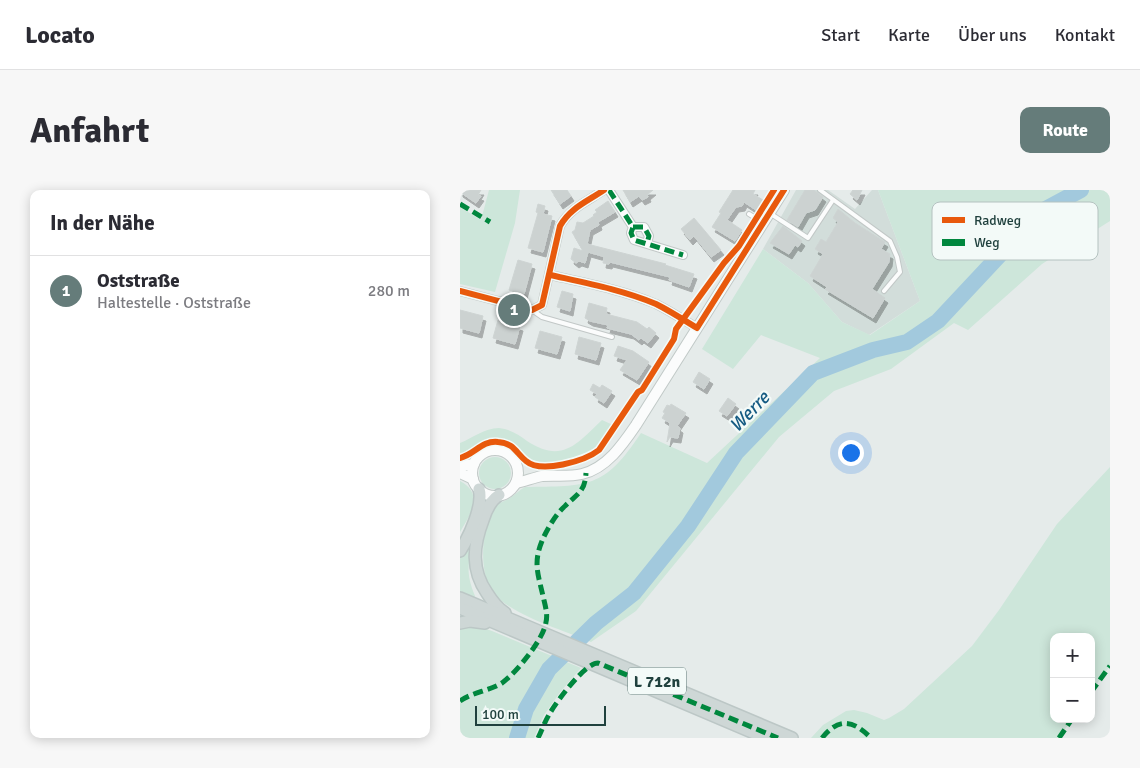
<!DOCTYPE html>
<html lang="de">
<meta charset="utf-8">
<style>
:root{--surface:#fff;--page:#f7f7f7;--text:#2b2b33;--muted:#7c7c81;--line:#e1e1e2;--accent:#657c7a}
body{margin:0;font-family:Signika,sans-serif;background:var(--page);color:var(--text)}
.controls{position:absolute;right:15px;bottom:15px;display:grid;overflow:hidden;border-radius:10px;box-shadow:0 2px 12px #0003}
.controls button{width:45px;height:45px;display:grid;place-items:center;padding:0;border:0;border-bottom:1px solid var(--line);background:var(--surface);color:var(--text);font:25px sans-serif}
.scale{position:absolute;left:15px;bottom:12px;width:131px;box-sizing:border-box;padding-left:5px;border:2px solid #20413e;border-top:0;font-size:14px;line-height:18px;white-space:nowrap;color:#20413e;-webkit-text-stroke:4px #f3faf8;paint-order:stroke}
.you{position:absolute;left:390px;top:262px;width:18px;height:18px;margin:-12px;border:4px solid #fff;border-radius:50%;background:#1a73e8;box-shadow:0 0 0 8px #1a73e833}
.badge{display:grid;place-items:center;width:32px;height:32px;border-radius:50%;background:var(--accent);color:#fff;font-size:16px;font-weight:700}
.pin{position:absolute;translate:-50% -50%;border:2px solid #fff;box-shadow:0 1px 5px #0006}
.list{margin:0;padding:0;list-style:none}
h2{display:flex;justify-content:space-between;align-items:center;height:65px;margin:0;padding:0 20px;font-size:21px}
h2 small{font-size:16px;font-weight:400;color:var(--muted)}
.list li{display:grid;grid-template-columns:32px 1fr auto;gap:15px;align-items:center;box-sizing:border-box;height:70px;padding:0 20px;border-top:1px solid var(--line)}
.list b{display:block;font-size:19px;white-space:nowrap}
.list p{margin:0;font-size:16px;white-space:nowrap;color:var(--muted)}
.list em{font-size:16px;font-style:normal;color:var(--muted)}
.map{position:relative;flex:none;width:650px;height:548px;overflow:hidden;border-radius:10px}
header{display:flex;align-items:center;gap:30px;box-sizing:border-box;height:70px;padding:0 25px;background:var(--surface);border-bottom:1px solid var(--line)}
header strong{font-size:24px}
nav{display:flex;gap:28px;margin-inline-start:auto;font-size:18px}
.intro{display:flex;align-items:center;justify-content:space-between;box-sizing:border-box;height:120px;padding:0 30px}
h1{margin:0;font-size:35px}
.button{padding:12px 22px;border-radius:10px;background:var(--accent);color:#fff;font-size:18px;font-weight:700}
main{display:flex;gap:30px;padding:0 30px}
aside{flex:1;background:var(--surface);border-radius:10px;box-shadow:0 2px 12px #0003}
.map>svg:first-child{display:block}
.built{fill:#d2ddda}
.green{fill:#cde6da}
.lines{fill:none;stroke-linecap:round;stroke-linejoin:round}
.river{stroke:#a2c9dd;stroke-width:16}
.building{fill:#ccd2d1;stroke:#ced4d3;filter:url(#shadow)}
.service-casing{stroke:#c2c8c7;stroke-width:6}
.minor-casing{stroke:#c2c8c7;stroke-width:10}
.secondary-casing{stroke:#c1c9c7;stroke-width:12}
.primary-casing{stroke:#bcc7c6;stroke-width:14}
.service{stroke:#fbfcfc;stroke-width:4}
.minor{stroke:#fbfcfc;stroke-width:8}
.secondary{stroke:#fbfcfc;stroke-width:10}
.primary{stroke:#ced7d6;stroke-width:11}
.quiet{stroke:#00873e;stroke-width:5;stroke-dasharray:10 5;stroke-linecap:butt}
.cycleway-casing{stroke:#f3faf8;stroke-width:9}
.cycleway{stroke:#e8590c;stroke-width:6}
.labels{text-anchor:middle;stroke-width:4.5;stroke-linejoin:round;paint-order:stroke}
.shield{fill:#f3faf8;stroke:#5f7876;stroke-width:1}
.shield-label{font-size:16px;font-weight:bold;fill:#20413e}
.water-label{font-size:19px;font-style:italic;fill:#155b83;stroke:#f3faf8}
.key{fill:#f3faf8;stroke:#b4c2c0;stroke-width:1}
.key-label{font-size:14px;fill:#20413e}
</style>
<header>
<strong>Locato</strong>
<nav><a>Start</a><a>Karte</a><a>Über uns</a><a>Kontakt</a></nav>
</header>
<div class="intro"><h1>Anfahrt</h1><a class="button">Route</a></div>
<main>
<aside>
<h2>In der Nähe<small></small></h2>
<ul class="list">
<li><span class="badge">1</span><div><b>Oststraße</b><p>Haltestelle · Oststraße</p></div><em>280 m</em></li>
</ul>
</aside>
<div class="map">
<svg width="650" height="548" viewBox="0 0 650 548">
<defs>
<filter id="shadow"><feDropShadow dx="3" dy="5" stdDeviation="0" flood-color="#0004"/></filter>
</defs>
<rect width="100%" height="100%" fill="#e5ebea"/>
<!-- built -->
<path class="built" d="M336,0H368L395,19L412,0H418L460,111L409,145L382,132L348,93L303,59Z"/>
<!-- green -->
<g class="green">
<path d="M29,0H60L55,33L35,102L0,94V17L21,30Z"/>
<path d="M418,0H650V31L582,74L508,140L494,133L431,179L374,201L319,247L176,421L131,452C107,441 41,423 29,396C22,380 22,360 25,343C27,332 30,319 40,313C43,311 47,310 50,308C56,304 59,300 65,297C128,296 144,299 181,243L247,273L360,168L301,145L273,179L242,159L303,59L348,93L382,132L410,145L460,111Z"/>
<path d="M142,230L153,235C147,243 142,252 134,258C123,268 86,278 72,272C67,270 65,265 61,261C55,255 47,250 38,249C22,246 13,259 0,264V253C13,248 24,238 39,238C50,239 59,245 67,251C102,274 117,254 142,230Z"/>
<circle cx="35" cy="283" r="16"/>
<path d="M650,277V476L631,502V447H594V529H612L599,548H351L363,535L386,521L394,520L407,523L424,530L429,528L444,519L512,456L539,420L597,334Z"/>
<path d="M0,291C25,304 10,325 0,342Z"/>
<path d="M12,350C9,376 5,381 15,406L14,408L0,402V367Z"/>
<path d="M5,437H21L32,441L121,478L101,501L84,525L74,548H0V439Z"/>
</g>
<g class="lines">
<!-- river -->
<path class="river" d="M57,548L66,519L89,479L136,433L174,403L228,336L276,263L353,183L413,160L447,152L478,131L580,22L621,0"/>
</g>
<!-- building -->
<g class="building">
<path d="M0,0H21L18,5L21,6L16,13L0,2Z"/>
<path d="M91,0H107L111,6L100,14Z"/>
<path d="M163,0H193L187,5L188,7L182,10L179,6L170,12Z"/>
<path d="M273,0H295L293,4L303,10L296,20L284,12L282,16L276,17L267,30L282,40L275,51L252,37L261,23L259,22Z"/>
<path d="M345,0H354L363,7L355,20L346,23L338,37L327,30Z"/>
<path d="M393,0H402L397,10L390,4Z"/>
<path d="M148,11L155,22L138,32L139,35L130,40L127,54L206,74L205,75L234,84L229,97L209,90L210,87L150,72L149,74L143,73L144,67L142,66L128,62L125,73L119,71L116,73L111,69L114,58L123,61L112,42L115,40L117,32L123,33L134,26L133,25L137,22L135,20Z"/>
<path d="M78,14L85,16L83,24L92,26L83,62L68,58L78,23L76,22Z"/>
<path d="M378,19L395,33L425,52L421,59L430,64L429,72L412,99L425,108L413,128L365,99L367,97L350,86L363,64L355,59L361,49L366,52L378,32L373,28Z"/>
<path d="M234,28L261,60L251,67L234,46L230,50L221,39Z"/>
<path d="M323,36L342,51L338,57L335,55L329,64L310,53Z"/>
<path d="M58,70L72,74L64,104L49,100Z"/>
<path d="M102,101L113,104L110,121L97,117Z"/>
<path d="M129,113L147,118L146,124L177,132L187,139L189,137L196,143L188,153L181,148L179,150L171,144L147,138L148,135L130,131L125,128Z"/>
<path d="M0,120L23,126L19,143L0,138Z"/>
<path d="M38,130L60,136L55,154L33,148Z"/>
<path d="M80,141L102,147L97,164L75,158Z"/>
<path d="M119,147L141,153L136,170L115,164Z"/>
<path d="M158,156L173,161L189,172L177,190L160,180L167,170L154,166Z"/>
<path d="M239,182L250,189L244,199L233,192Z"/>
<path d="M133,194L140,198L142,195L152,201L144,213L135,207L137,204L130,200Z"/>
<path d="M268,208L276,214L267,226L259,221Z"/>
<path d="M211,214L226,223L217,236L220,238L218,248L210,247L207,252L210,233L202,228L205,223L203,222L207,215L210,216Z"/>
</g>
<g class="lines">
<defs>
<g id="service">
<path d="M360,0L430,51L437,67L440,82L424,101"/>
<path d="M289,24L302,32"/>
<path d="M311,24L348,48L373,10"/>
<path d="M72,120L82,127L152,147"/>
</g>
<g id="minor">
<path d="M149,0L173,37L171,43L174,50L223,65"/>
<path d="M173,37H184L189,46L187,53"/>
<path d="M90,85C126,93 163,100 196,114C210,121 224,130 237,138"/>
<path d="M0,101L72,120L82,115L100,36C110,18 128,11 144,0"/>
</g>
<g id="secondary">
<circle cx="35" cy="283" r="23"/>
<path d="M0,276L14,274"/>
<path d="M0,283L13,289"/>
<path d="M56,293C65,291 73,288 82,286C96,285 109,287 122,284C147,278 163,254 176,235L324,0"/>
</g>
<g id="primary">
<path d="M39,305C30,311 26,320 23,330C13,356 11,380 27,403C32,411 37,418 45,423"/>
<path d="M0,361C9,347 24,315 19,299"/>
<path d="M0,408L332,548"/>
<path d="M0,418L306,548"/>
<path d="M0,433L10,431L25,433"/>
</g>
</defs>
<!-- service casing -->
<use href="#service" class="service-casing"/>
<!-- minor casing -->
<use href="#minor" class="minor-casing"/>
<!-- secondary casing -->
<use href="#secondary" class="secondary-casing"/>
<!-- primary casing -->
<use href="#primary" class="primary-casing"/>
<!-- service -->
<use href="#service" class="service"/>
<!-- minor -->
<use href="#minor" class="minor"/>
<!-- secondary -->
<use href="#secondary" class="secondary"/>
<!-- primary -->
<use href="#primary" class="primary"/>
<!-- quiet -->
<g class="quiet">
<path d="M149,0L173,37L171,43L174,50L223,65"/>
<path d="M0,14L30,32"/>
<path d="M173,37H184L189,46L187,53"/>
<path d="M631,502L650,476"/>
<path d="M0,511C13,502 29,501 42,493C56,483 84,449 86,432C88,424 85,415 83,406C78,384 73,373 82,351C87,339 96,324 105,316C117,304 125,302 126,283"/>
<path d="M78,548C82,540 85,531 90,523C97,511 125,473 138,473L318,548"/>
<path d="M362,548C379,527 393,530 411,548"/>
<path d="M599,548L612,529"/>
</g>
<defs>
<g id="cycleway">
<path d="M90,85C126,93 163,100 196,114C210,121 224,130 237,138L324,0"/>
<path d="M0,101L72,120L82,115L100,36C110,18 128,11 144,0"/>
<path d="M0,268C14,265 22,250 38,252C54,253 56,263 66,271C81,284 125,271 139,260L178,202L182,200L214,149L216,139L264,73L279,56L314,0"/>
</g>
</defs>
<!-- cycleway casing -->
<use href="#cycleway" class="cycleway-casing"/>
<!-- cycleway -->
<use href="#cycleway" class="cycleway"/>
</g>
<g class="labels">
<!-- shield labels -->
<rect class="shield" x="168" y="477.5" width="58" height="27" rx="4"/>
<g class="shield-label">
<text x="197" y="497">L 712n</text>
</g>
<!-- water labels -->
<g class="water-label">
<text transform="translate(289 221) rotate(-46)" y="7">Werre</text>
</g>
</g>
<!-- legend -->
<rect x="472" y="12" width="166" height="58" rx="8" class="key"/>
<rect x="482" y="27" width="23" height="6" fill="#e8590c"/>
<rect x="482" y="49" width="23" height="7" fill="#00873e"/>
<g class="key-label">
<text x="514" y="35">Radweg</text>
<text x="514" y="57">Weg</text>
</g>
</svg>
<div class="controls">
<button>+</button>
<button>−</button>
</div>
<div class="scale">100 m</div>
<div class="you"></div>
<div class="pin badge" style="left:54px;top:120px">1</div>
</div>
</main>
